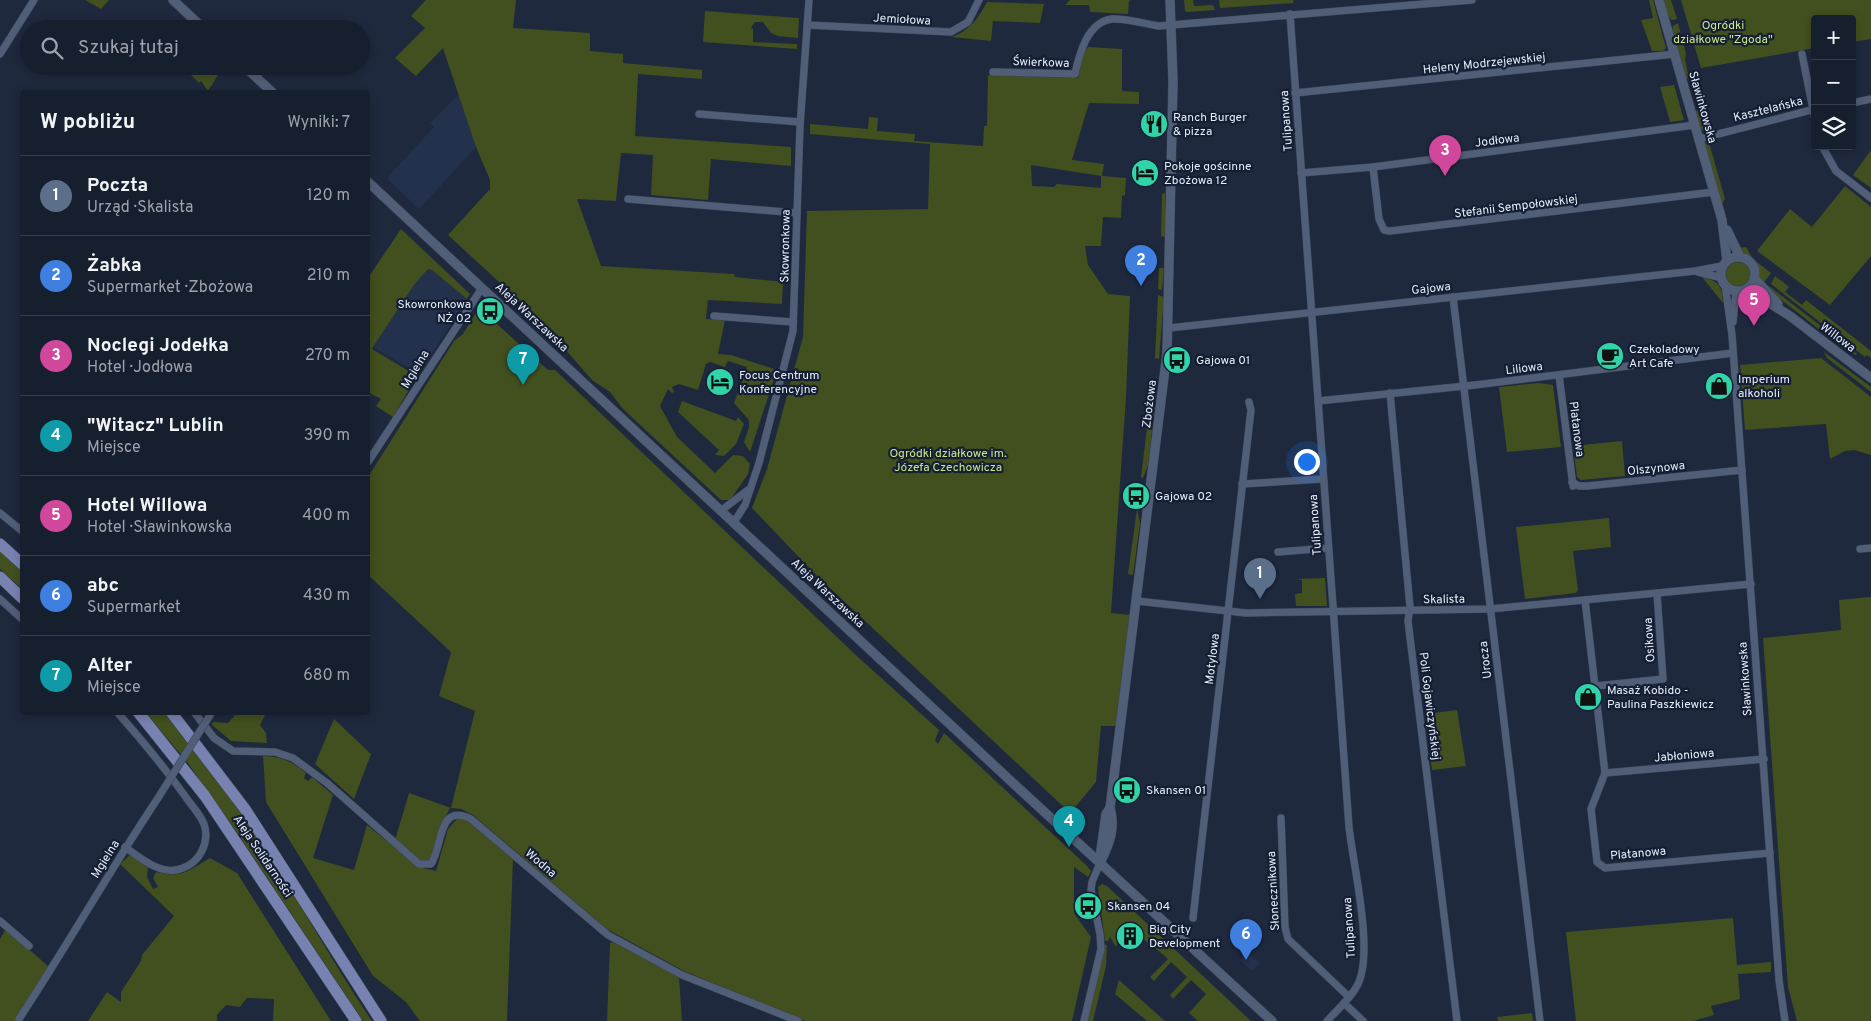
<!DOCTYPE html>
<html lang="pl">
<meta charset="utf-8">
<style>
:root{--surface:#161f2e;--page:#232c3a;--text:#f1f3f6;--muted:#9ea2aa;--line:#353d4a;--accent:#b45309}
body{margin:0;font-family:Overpass,sans-serif;background:var(--page);color:var(--text)}
.controls{position:absolute;right:15px;top:15px;display:grid;overflow:hidden;border-radius:5px;box-shadow:0 2px 8px #0003}
.controls button{width:45px;height:45px;display:grid;place-items:center;padding:0;border:0;border-bottom:1px solid var(--line);background:var(--surface);color:var(--text);font:25px sans-serif}
.you{position:absolute;left:1306px;top:461px;width:18px;height:18px;margin:-12px;border:4px solid #fff;border-radius:50%;background:#1a73e8;box-shadow:0 0 0 8px #1a73e833}
.badge{display:grid;place-items:center;width:32px;height:32px;border-radius:50%;background:var(--accent);color:#fff;font-size:16px;font-weight:700}
.pin{position:absolute;translate:-50% -41px;filter:drop-shadow(0 1px 2px #0008)}
.pin::after{content:'';position:absolute;top:26px;width:18px;height:15px;background:inherit;clip-path:polygon(0 0,100% 0,50% 100%)}
.list{margin:0;padding:0;list-style:none}
h2{display:flex;justify-content:space-between;align-items:center;height:65px;margin:0;padding:0 20px;font-size:21px}
h2 small{font-size:16px;font-weight:400;color:var(--muted)}
.list li{display:grid;grid-template-columns:32px 1fr auto;gap:15px;align-items:center;box-sizing:border-box;height:80px;padding:0 20px;border-top:1px solid var(--line)}
.list b{display:block;font-size:19px;white-space:nowrap}
.list p{margin:0;font-size:16px;white-space:nowrap;color:var(--muted)}
.list em{font-size:16px;font-style:normal;color:var(--muted)}
.icon{flex:none;width:28px;height:28px;fill:none;stroke:currentColor;stroke-width:2;stroke-linecap:round;stroke-linejoin:round}
.map{position:relative;flex:none;width:1871px;height:1021px;overflow:hidden}
.search{position:absolute;background:var(--surface);box-shadow:0 2px 8px #0003;left:20px;top:20px;width:350px;height:55px;display:flex;align-items:center;gap:12px;box-sizing:border-box;padding:0 18px;border-radius:28px;color:var(--muted);font-size:19px}
.panel{position:absolute;background:var(--surface);box-shadow:0 2px 8px #0003;left:20px;top:90px;width:350px;height:625px;border-radius:5px}
.map>svg:first-child{display:block}
.built{fill:#23314d}
.green{fill:#424f1e;fill-rule:evenodd}
.lines{fill:none;stroke-linecap:round;stroke-linejoin:round}
.minor-casing{stroke:#3d4658;stroke-width:8}
.tertiary-casing{stroke:#3d4658;stroke-width:10}
.primary-casing{stroke:#3d4658;stroke-width:12}
.minor{stroke:#515e77;stroke-width:7}
.tertiary{stroke:#515e77;stroke-width:9}
.primary{stroke:#7882b1;stroke-width:11}
.minor-bridge-casing{stroke:#3d4658;stroke-width:8;stroke-linecap:butt}
.minor-bridge{stroke:#515e77;stroke-width:7}
.labels{text-anchor:middle;stroke-width:4.5;stroke-linejoin:round;paint-order:stroke}
.street-label{font-size:12px;fill:#e5edfb;stroke:#151f34}
.park-label{font-size:12px;fill:#cae688;stroke:#151f34}
.poi-label{font-size:12px;fill:#e5edfb;stroke:#151f34;text-anchor:start}
</style>
<div class="map">
<svg width="1871" height="1021" viewBox="0 0 1871 1021">
<rect width="100%" height="100%" fill="#1e293e"/>
<!-- built -->
<g class="built">
<path d="M460,93L476,147L419,209L387,178L434,127L430,123Z"/>
<path d="M428,269L432,270L467,299L419,374L373,347L414,285Z"/>
<path d="M1247,952L1260,963L1252,971L1240,960Z"/>
</g>
<!-- green -->
<g class="green">
<path d="M85,0H109L101,9Z"/>
<path d="M426,0H516L513,28L590,33V51L623,54V63L702,70V79L638,74L635,136L791,147V166L711,159L708,200L651,195L653,155L621,153L616,201L577,199L601,266L734,274L735,277L783,282L782,304L708,300L706,319L725,320L718,354L731,355L777,370L750,452L744,442L749,427V420L734,403L747,367L728,361L725,367L710,362L706,364L698,390L679,384L672,387L674,392L672,393L668,389L660,406L677,437L715,473L733,455L743,456L750,464L748,474L730,500H721L623,409L610,392L592,380L537,317L448,235L490,189V180L476,147L443,48L416,76L395,58L425,28L411,16Z"/>
<path d="M1070,0H1131L1129,1L1128,14L1090,12L1089,5H1065Z"/>
<path d="M1184,0H1193L1194,6L1213,5L1215,10L1187,12L1185,11Z"/>
<path d="M1219,0H1293L1294,3L1220,8Z"/>
<path d="M1649,0H1653L1666,48L1663,51H1652L1641,20L1653,18Z"/>
<path d="M1663,0H1671L1677,19L1672,20L1668,16Z"/>
<path d="M1681,0H1871V39L1852,42V19H1815V48L1701,68Z"/>
<path d="M987,2L1044,4L1040,23L993,21L991,41L952,37C970,30 978,19 987,2Z"/>
<path d="M705,11L799,18L798,38L778,36L771,33L763,22H755L751,28L753,29V42L797,44V49L703,42Z"/>
<path d="M1678,23L1686,54L1685,59L1689,79L1685,77L1672,30L1673,26Z"/>
<path d="M1088,47L1122,49V91L1139,92V104L1089,103L1072,160L1104,164L1102,176L1126,178L1125,195L1122,196L1121,218L1103,217L1101,246H1085L1088,265L1108,294L1130,296L1126,397L1111,613L1131,615L1117,726H1101L1096,782L1076,806L1068,811L816,575L752,508L767,469L803,337L807,211L928,209L930,144L810,134V124L868,129L869,117L878,118L877,131L915,134L914,141L983,146L984,126H987L988,75L1078,78L1083,53ZM1031,165L1101,176V188L1057,184L1054,187L1032,186Z"/>
<path d="M193,66H224L208,91L201,81L199,83L189,73Z"/>
<path d="M1674,85L1684,120L1670,122L1660,87Z"/>
<path d="M1699,109L1706,133L1700,129L1695,112Z"/>
<path d="M1708,139L1725,199L1722,204L1705,144Z"/>
<path d="M1871,150V188L1853,175Z"/>
<path d="M1845,186L1871,207V256L1830,305L1757,251L1790,209L1812,227Z"/>
<path d="M1165,193V237L1161,236L1162,194Z"/>
<path d="M401,229L470,294L467,299L432,270L428,269L414,285L373,347L372,349L417,376L393,417L376,406L381,399L368,392V278Z"/>
<path d="M1746,247L1753,259L1771,273L1762,285L1756,265L1738,248Z"/>
<circle cx="1738" cy="274" r="12"/>
<path d="M1159,268H1164L1162,290L1158,289Z"/>
<path d="M1775,276L1789,287L1785,292L1802,305L1806,300L1871,351V358L1867,355L1865,357L1771,284Z"/>
<path d="M1702,277C1719,281 1722,286 1723,303Z"/>
<path d="M1769,286L1857,354L1856,355L1843,348L1766,288Z"/>
<path d="M1158,295L1164,297L1159,359L1155,358Z"/>
<path d="M479,308L548,370H555L859,658L939,730L935,740L938,744L944,733L1086,865L1091,871L1088,877L1074,867V913L1091,937L1072,1021H805L684,971L607,929L473,815L461,809L450,808L446,816L434,858L421,863L395,840L409,793L451,808L475,711L439,696L451,652L368,575V477L454,341L463,334Z"/>
<path d="M1824,352L1871,387V392L1827,358Z"/>
<path d="M1821,358L1871,397V455L1854,450L1845,451L1830,459L1826,424L1745,430L1740,365Z"/>
<path d="M1538,383L1553,385L1561,447L1507,452L1499,387Z"/>
<path d="M1152,387L1157,388L1148,465L1143,478L1141,477Z"/>
<path d="M682,401L736,421L738,417L744,424L736,444L724,456L715,455L719,450L678,412Z"/>
<path d="M1622,441L1625,476L1581,480L1577,477L1573,446Z"/>
<path d="M1137,509L1140,523L1133,575L1128,574Z"/>
<path d="M1609,518L1611,547L1573,551L1578,590L1576,593L1525,599L1516,527Z"/>
<path d="M0,548L22,568V589L0,569Z"/>
<path d="M1325,578L1327,606H1296L1295,594L1302,593V580L1294,579Z"/>
<path d="M1871,597V1021H1797L1788,987L1763,638L1841,630L1839,600Z"/>
<path d="M1457,710L1466,766L1432,770L1425,714Z"/>
<path d="M146,713H166C198,754 231,795 259,839C298,899 332,962 372,1021H363L232,825L187,762Z"/>
<path d="M231,713H262L265,715L260,725L266,733L267,743L231,741L212,725L213,722L228,723L235,715Z"/>
<path d="M334,719L371,754L354,799L315,764Z"/>
<path d="M263,756C282,756 292,762 306,773L304,778L308,781L312,777L333,795L313,858L354,870L367,825L419,867L436,871L448,829L457,819L464,818L513,859L507,1021H420L406,1002L373,976L266,802Z"/>
<path d="M130,855L148,867L147,877L153,889L158,887L153,878L156,872C182,879 189,870 210,858L237,873L331,1021H273L274,999L247,998L240,1007L226,1005L217,1015V1021H88L107,992L121,1002V992L141,961L142,955L174,916L120,864Z"/>
<path d="M1102,884L1107,886L1251,1021H1198L1189,1013L1206,994L1191,980L1173,999L1170,995L1187,977L1171,962L1154,981L1150,977L1168,959L1152,945L1151,946L1131,927L1123,926L1116,947L1110,937L1108,941H1105L1098,887Z"/>
<path d="M1733,918L1737,965L1771,962V972L1738,974L1740,999L1711,1006L1714,1015L1693,1021H1576L1566,932Z"/>
<path d="M6,929L49,967L15,1021H0V939Z"/>
<path d="M613,942L679,977L682,1021H607L610,943Z"/>
<path d="M1101,943L1107,945L1106,966L1093,1021H1084Z"/>
<path d="M1119,980L1165,1021H1147L1115,994Z"/>
<path d="M1532,1013L1533,1021H1498L1497,1017Z"/>
</g>
<g class="lines">
<defs>
<g id="minor">
<path d="M1290,14L1349,827C1353,865 1375,954 1357,986C1350,999 1337,1010 1327,1021"/>
<path d="M807,25L951,32L968,22L979,0"/>
<path d="M0,54L34,0"/>
<path d="M1802,54L1815,119"/>
<path d="M993,72L1075,74C1079,55 1087,22 1112,19C1127,18 1144,24 1159,26L1472,0"/>
<path d="M1295,93L1675,54"/>
<path d="M1852,103L1871,99"/>
<path d="M699,114L800,122"/>
<path d="M1699,139L1815,109"/>
<path d="M1822,146L1836,171L1871,198"/>
<path d="M1373,167L1379,219L1384,230L1390,231L1714,192"/>
<path d="M1301,173L1373,167L1695,125"/>
<path d="M628,199L797,213"/>
<path d="M1698,272L1722,278"/>
<path d="M1725,285L1732,335L1779,980L1785,1021"/>
<path d="M1453,297L1540,1021"/>
<path d="M714,316L793,322"/>
<path d="M1733,322L1736,291"/>
<path d="M1169,328L1695,271L1722,266"/>
<path d="M1559,375L1573,486"/>
<path d="M1390,393L1410,607L1408,621L1457,1021"/>
<path d="M1318,401L1475,385L1733,353"/>
<path d="M368,462L482,288"/>
<path d="M1572,482L1579,486H1587L1742,470"/>
<path d="M1242,484L1323,479"/>
<path d="M722,510L748,490"/>
<path d="M0,513L22,531"/>
<path d="M734,522L745,505L759,463L793,331L800,126L809,0"/>
<path d="M1860,549L1871,548"/>
<path d="M1278,552L1328,548"/>
<path d="M0,599L22,619"/>
<path d="M1585,600L1605,773L1591,809L1597,862L1605,868L1770,853"/>
<path d="M1137,601L1246,613L1490,609L1751,584"/>
<path d="M1596,686L1663,679L1657,593"/>
<path d="M117,712C141,739 164,767 185,796C191,805 200,814 204,824C210,842 200,862 183,868C163,877 141,859 125,847"/>
<path d="M194,712L214,738L233,751L275,752L293,758L327,783L419,864H431C443,847 437,802 471,819L608,935L682,975L798,1021"/>
<path d="M1605,773L1764,759"/>
<path d="M1281,818L1285,927L1288,939L1349,997"/>
<path d="M1193,918L1251,410L1249,402"/>
<path d="M0,921L29,946"/>
<path d="M1344,1003L1363,1021"/>
<path d="M19,1019C67,946 110,870 158,798"/>
<path d="M1084,1021L1101,949L1100,934L1091,890L1092,882L1100,863"/>
</g>
<g id="tertiary">
<path d="M173,0L204,29"/>
<path d="M1659,0L1722,220L1727,261"/>
<path d="M244,66L272,92"/>
<path d="M368,182L1014,784L1272,1021"/>
<path d="M1727,230L1740,257"/>
<circle cx="1738" cy="274" r="17"/>
<path d="M1754,278L1778,304"/>
<path d="M1747,289L1790,316L1871,378"/>
<path d="M1100,857L1106,814L1110,808"/>
<path d="M1100,863C1109,845 1116,828 1110,808L1167,353L1173,82L1170,0"/>
</g>
<g id="primary">
<path d="M0,544L22,564"/>
<path d="M0,577L22,598"/>
<path d="M138,712L205,796L356,1021"/>
<path d="M171,712L245,809L381,1021"/>
</g>
</defs>
<!-- minor casing -->
<use href="#minor" class="minor-casing"/>
<!-- tertiary casing -->
<use href="#tertiary" class="tertiary-casing"/>
<!-- primary casing -->
<use href="#primary" class="primary-casing"/>
<!-- minor -->
<use href="#minor" class="minor"/>
<!-- tertiary -->
<use href="#tertiary" class="tertiary"/>
<!-- primary -->
<use href="#primary" class="primary"/>
<defs>
<path id="minor-bridge" d="M158,798L212,712"/>
</defs>
<!-- minor-bridge casing -->
<use href="#minor-bridge" class="minor-bridge-casing"/>
<!-- minor-bridge -->
<use href="#minor-bridge" class="minor-bridge"/>
</g>
<!-- icons -->
<defs>
<symbol id="restaurant-disc" viewBox="-11 -11 22 22"><circle r="9.5" fill="#31d4a9" stroke="#151f34"/><path d="M-5-6h1v4h1v-4h1v4h1v-4h1v5L-1.5 .5V6h-2V.5L-5-1ZM5-6V6H3V1.5H1.5Q1.5-4 5-6Z" fill="#111"/></symbol>
<symbol id="hotel-disc" viewBox="-11 -11 22 22"><circle r="9.5" fill="#31d4a9" stroke="#151f34"/><path d="M-6-4.5h1.5V1H6V5H4.5V3h-9V5H-6ZM-4 0a1.8 1.8 0 1 1 3.6 0ZM.5 0V-2.5h3Q6-2.5 6 0Z" fill="#111"/></symbol>
<symbol id="bus-disc" viewBox="-11 -11 22 22"><circle r="9.5" fill="#31d4a9" stroke="#151f34"/><path d="M-5-6H5V4H4V6H2V4H-2V6H-4V4H-5ZM-3.5-4V0h7V-4ZM-3.5 1.2v1.5H-2V1.2ZM2 1.2v1.5H3.5V1.2Z" fill="#111"/></symbol>
<symbol id="cafe-disc" viewBox="-11 -11 22 22"><circle r="9.5" fill="#31d4a9" stroke="#151f34"/><path d="M-5.5-4.5H6V0H3Q3 3.5 0 3.5H-2.5Q-5.5 3.5-5.5 0ZM3-3.2v2h1.7v-2ZM-6 4.5H4V6H-6Z" fill="#111"/></symbol>
<symbol id="shop-disc" viewBox="-11 -11 22 22"><circle r="9.5" fill="#31d4a9" stroke="#151f34"/><path d="M-5-2.5h2.3a2.7 3.5 0 0 1 5.4 0H5L5.5 6h-11ZM-1.5-2.5h3a1.5 2.3 0 0 0-3 0Z" fill="#111"/></symbol>
<symbol id="building-disc" viewBox="-11 -11 22 22"><circle r="9.5" fill="#31d4a9" stroke="#151f34"/><path d="M-4-6H4V6H1V3H-1V6H-4ZM-2.5-4.3h1.7v1.8h-1.7ZM.8-4.3h1.7v1.8H.8ZM-2.5-1h1.7V.8h-1.7ZM.8-1h1.7V.8H.8Z" fill="#111"/></symbol>
</defs>
<g fill-rule="evenodd">
<use href="#restaurant-disc" x="1138" y="108" width="32" height="32"/>
<use href="#hotel-disc" x="1129" y="157" width="32" height="32"/>
<use href="#bus-disc" x="474" y="295" width="32" height="32"/>
<use href="#cafe-disc" x="1594" y="340" width="32" height="32"/>
<use href="#bus-disc" x="1161" y="344" width="32" height="32"/>
<use href="#hotel-disc" x="704" y="366" width="32" height="32"/>
<use href="#shop-disc" x="1703" y="370" width="32" height="32"/>
<use href="#bus-disc" x="1120" y="480" width="32" height="32"/>
<use href="#shop-disc" x="1572" y="681" width="32" height="32"/>
<use href="#bus-disc" x="1111" y="774" width="32" height="32"/>
<use href="#bus-disc" x="1072" y="890" width="32" height="32"/>
<use href="#building-disc" x="1114" y="920" width="32" height="32"/>
</g>
<g class="labels">
<!-- street labels -->
<g class="street-label">
<text transform="translate(902 19) rotate(3)" y="4">Jemiołowa</text>
<text transform="translate(1041 62) rotate(2)" y="4">Świerkowa</text>
<text transform="translate(1484 63) rotate(-6)" y="4">Heleny Modrzejewskiej</text>
<text transform="translate(1703 107) rotate(74)" y="4">Sławinkowska</text>
<text transform="translate(1768 109) rotate(-14)" y="4">Kasztelańska</text>
<text transform="translate(1286 121) rotate(-94)" y="4">Tulipanowa</text>
<text transform="translate(1497 140) rotate(-7)" y="4">Jodłowa</text>
<text transform="translate(1516 206) rotate(-7)" y="4">Stefanii Sempołowskiej</text>
<text transform="translate(785 246) rotate(-89)" y="4">Skowronkowa</text>
<text transform="translate(1431 288) rotate(-6)" y="4">Gajowa</text>
<text transform="translate(532 317) rotate(43)" y="4">Aleja Warszawska</text>
<text transform="translate(1838 337) rotate(37)" y="4">Willowa</text>
<text transform="translate(1524 368) rotate(-7)" y="4">Liliowa</text>
<text transform="translate(415 369) rotate(-59)" y="4">Mgielna</text>
<text transform="translate(1149 404) rotate(-83)" y="4">Zbożowa</text>
<text transform="translate(1577 429) rotate(83)" y="4">Platanowa</text>
<text transform="translate(1656 468) rotate(-6)" y="4">Olszynowa</text>
<text transform="translate(1315 525) rotate(-94)" y="4">Tulipanowa</text>
<text transform="translate(828 593) rotate(43)" y="4">Aleja Warszawska</text>
<text transform="translate(1444 599) rotate(-1)" y="4">Skalista</text>
<text transform="translate(1649 640) rotate(-94)" y="4">Osikowa</text>
<text transform="translate(1212 659) rotate(-83)" y="4">Motylowa</text>
<text transform="translate(1485 660) rotate(-97)" y="4">Urocza</text>
<text transform="translate(1745 679) rotate(-94)" y="4">Sławinkowska</text>
<text transform="translate(1430 706) rotate(83)" y="4">Poli Gojawiczyńskiej</text>
<text transform="translate(1684 755) rotate(-5)" y="4">Jabłoniowa</text>
<text transform="translate(1638 853) rotate(-5)" y="4">Platanowa</text>
<text transform="translate(263 856) rotate(56)" y="4">Aleja Solidarności</text>
<text transform="translate(105 859) rotate(-58)" y="4">Mgielna</text>
<text transform="translate(541 863) rotate(40)" y="4">Wodna</text>
<text transform="translate(1273 891) rotate(-93)" y="4">Słonecznikowa</text>
<text transform="translate(1349 928) rotate(-94)" y="4">Tulipanowa</text>
</g>
<!-- park labels -->
<g class="park-label">
<text x="1723" y="29">Ogródki<tspan x="1723" dy="14">działkowe "Zgoda"</tspan></text>
<text x="948" y="457">Ogródki działkowe im.<tspan x="948" dy="14">Józefa Czechowicza</tspan></text>
</g>
<!-- poi labels -->
<g class="poi-label">
<text x="1173" y="121">Ranch Burger<tspan x="1173" dy="14">&amp; pizza</tspan></text>
<text x="1164" y="170">Pokoje gościnne<tspan x="1164" dy="14">Zbożowa 12</tspan></text>
<text x="471" y="308" text-anchor="end">Skowronkowa<tspan x="471" dy="14">NŻ 02</tspan></text>
<text x="1629" y="353">Czekoladowy<tspan x="1629" dy="14">Art Cafe</tspan></text>
<text x="1196" y="364">Gajowa 01</text>
<text x="739" y="379">Focus Centrum<tspan x="739" dy="14">Konferencyjne</tspan></text>
<text x="1738" y="383">Imperium<tspan x="1738" dy="14">alkoholi</tspan></text>
<text x="1155" y="500">Gajowa 02</text>
<text x="1607" y="694">Masaż Kobido -<tspan x="1607" dy="14">Paulina Paszkiewicz</tspan></text>
<text x="1146" y="794">Skansen 01</text>
<text x="1107" y="910">Skansen 04</text>
<text x="1149" y="933">Big City<tspan x="1149" dy="14">Development</tspan></text>
</g>
</g>
</svg>
<div class="controls">
<button>+</button>
<button>−</button>
<button><svg class="icon" aria-label="layers" viewBox="0 0 24 24"><path d="M12 4l9 5-9 5-9-5zM3 14l9 5 9-5"/></svg></button>
</div>
<div class="you"></div>
<div class="pin badge" style="left:1260px;top:599px;background:#5c6f8a">1</div>
<div class="pin badge" style="left:1141px;top:286px;background:#3f7fe0">2</div>
<div class="pin badge" style="left:1445px;top:176px;background:#d1479c">3</div>
<div class="pin badge" style="left:1069px;top:847px;background:#0f9aa8">4</div>
<div class="pin badge" style="left:1754px;top:326px;background:#d1479c">5</div>
<div class="pin badge" style="left:1246px;top:960px;background:#3f7fe0">6</div>
<div class="pin badge" style="left:523px;top:385px;background:#0f9aa8">7</div>
<div class="search"><svg class="icon" aria-label="search" viewBox="0 0 24 24"><circle cx="10" cy="10" r="6"/><path d="M15 15l6 6"/></svg>Szukaj tutaj</div>
<section class="panel">
<h2>W pobliżu<small>Wyniki: 7</small></h2>
<ul class="list">
<li><span class="badge" style="background:#5c6f8a">1</span><div><b>Poczta</b><p>Urząd · Skalista</p></div><em>120 m</em></li>
<li><span class="badge" style="background:#3f7fe0">2</span><div><b>Żabka</b><p>Supermarket · Zbożowa</p></div><em>210 m</em></li>
<li><span class="badge" style="background:#d1479c">3</span><div><b>Noclegi Jodełka</b><p>Hotel · Jodłowa</p></div><em>270 m</em></li>
<li><span class="badge" style="background:#0f9aa8">4</span><div><b>&quot;Witacz&quot; Lublin</b><p>Miejsce</p></div><em>390 m</em></li>
<li><span class="badge" style="background:#d1479c">5</span><div><b>Hotel Willowa</b><p>Hotel · Sławinkowska</p></div><em>400 m</em></li>
<li><span class="badge" style="background:#3f7fe0">6</span><div><b>abc</b><p>Supermarket</p></div><em>430 m</em></li>
<li><span class="badge" style="background:#0f9aa8">7</span><div><b>Alter</b><p>Miejsce</p></div><em>680 m</em></li>
</ul>
</section>
</div>
